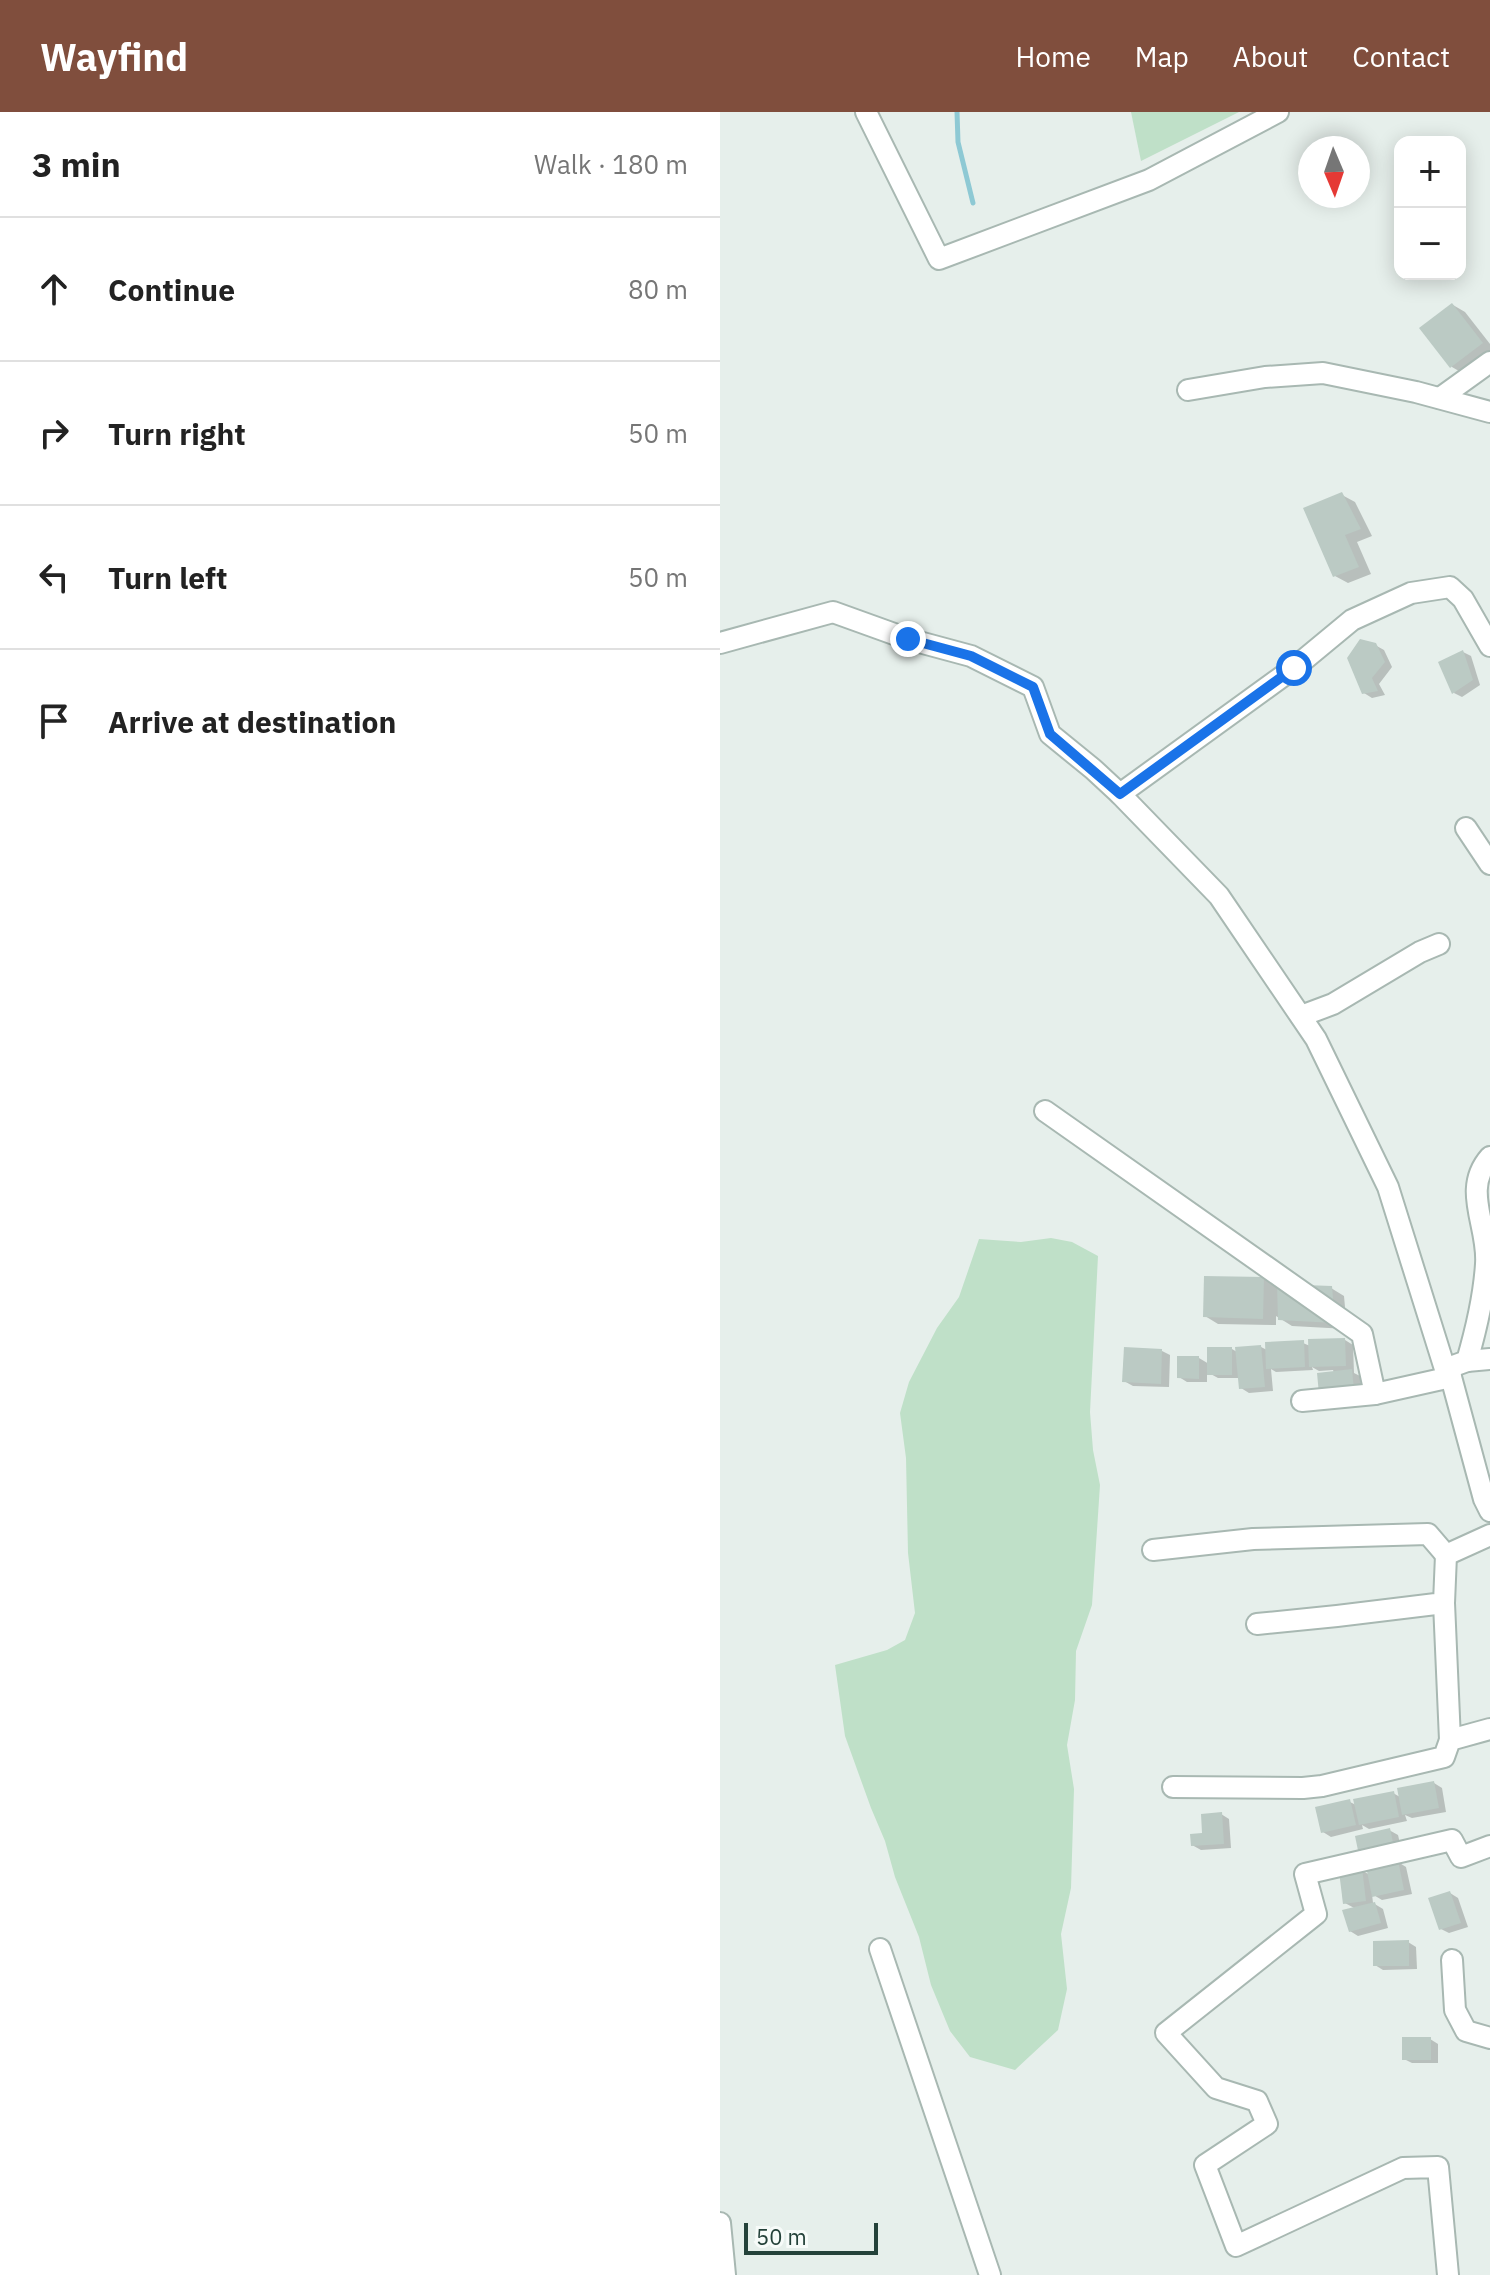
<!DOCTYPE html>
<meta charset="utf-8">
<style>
:root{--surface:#fff;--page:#f2f2f2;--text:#222;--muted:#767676;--line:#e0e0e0;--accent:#804e3d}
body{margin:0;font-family:"IBM Plex Sans",sans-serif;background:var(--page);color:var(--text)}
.controls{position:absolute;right:24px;top:24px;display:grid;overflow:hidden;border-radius:16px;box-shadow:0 4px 20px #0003}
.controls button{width:72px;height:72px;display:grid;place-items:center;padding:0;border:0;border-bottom:2px solid var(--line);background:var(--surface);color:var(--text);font:40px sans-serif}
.compass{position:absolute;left:578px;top:24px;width:72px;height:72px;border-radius:50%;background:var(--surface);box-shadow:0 4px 20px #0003;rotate:178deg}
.scale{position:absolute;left:24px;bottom:20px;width:134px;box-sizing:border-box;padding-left:8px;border:4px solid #24423a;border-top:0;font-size:22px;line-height:28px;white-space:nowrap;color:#24423a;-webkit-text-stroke:6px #f7fbf9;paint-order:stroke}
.stop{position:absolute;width:24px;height:24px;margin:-18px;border:6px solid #1a73e8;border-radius:50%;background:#fff}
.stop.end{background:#1a73e8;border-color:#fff;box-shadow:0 2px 8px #0008}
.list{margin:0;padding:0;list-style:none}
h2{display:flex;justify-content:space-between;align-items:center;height:104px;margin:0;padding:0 32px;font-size:34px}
h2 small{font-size:26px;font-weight:400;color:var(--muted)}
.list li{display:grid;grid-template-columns:52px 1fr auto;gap:24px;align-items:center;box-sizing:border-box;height:144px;padding:0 32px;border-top:2px solid var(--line)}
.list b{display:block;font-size:30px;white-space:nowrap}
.list em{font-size:26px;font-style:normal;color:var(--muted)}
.icon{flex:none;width:44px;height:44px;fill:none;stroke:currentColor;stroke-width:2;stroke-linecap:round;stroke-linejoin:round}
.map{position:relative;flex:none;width:770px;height:2163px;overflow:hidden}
header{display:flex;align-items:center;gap:48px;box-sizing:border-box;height:112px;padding:0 40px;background:var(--accent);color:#fff}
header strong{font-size:38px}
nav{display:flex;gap:44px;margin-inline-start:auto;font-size:28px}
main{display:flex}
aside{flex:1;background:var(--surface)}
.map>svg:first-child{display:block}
.green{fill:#bfe0c8}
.shadow{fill:#0003}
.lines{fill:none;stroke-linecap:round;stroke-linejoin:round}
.stream{stroke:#8ec9d4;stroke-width:5}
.building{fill:#bbcac4}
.minor-casing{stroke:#a8b8b2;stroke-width:24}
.minor{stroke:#fff;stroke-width:20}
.route{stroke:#1a73e8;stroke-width:10}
</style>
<header>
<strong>Wayfind</strong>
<nav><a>Home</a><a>Map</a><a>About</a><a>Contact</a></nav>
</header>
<main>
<aside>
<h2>3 min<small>Walk · 180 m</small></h2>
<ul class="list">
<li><svg class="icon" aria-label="ahead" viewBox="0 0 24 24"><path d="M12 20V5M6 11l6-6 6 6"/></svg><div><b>Continue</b></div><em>80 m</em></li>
<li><svg class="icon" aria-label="right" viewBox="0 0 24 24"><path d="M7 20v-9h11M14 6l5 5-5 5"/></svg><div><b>Turn right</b></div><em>50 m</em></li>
<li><svg class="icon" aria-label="left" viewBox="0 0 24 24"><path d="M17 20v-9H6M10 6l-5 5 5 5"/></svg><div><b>Turn left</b></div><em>50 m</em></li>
<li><svg class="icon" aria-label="arrive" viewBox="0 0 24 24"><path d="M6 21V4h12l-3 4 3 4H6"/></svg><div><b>Arrive at destination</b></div></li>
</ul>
</aside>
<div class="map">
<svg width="770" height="2163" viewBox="0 0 770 2163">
<rect width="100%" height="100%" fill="#e6efeb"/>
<!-- green -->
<g class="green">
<path d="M411,0H519L421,49Z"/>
<path d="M331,1126L352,1130L378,1144L370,1300L373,1338L380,1373L372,1493L356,1539L355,1588L347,1633L354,1677L351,1776L341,1822L347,1877L338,1918L295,1958L250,1945L230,1919L211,1873L199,1825L175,1765L165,1729L151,1696L125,1624L115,1553L167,1538L185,1528L195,1501L188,1441L186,1346L180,1301L189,1270L217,1216L239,1185L259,1127L301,1130Z"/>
</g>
<!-- shadow -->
<g class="shadow">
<path d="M733,193L745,200L770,232V243L744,262L732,255Z"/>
<path d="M622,383L635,390L652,424L637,430L651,462L628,471L615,464Z"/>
<path d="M655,533L664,538L672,555L659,572L665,583L652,586L644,581Z"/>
<path d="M743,540L751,544L760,573L742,585L734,581Z"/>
<path d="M544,1167L559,1176H611L624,1184L627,1217L572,1214L556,1204V1213L498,1212L485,1204Z"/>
<path d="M625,1228L633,1233L634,1261L640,1264L642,1282L614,1261L613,1258L599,1259L592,1255L593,1258L556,1260L551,1257L553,1279L529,1281L521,1276L520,1266H498L487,1260V1270H467L459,1265L479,1246L489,1252L512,1237L517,1240L541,1235L547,1238L583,1231L590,1234Z"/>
<path d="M442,1239L450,1243L449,1275L413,1274L404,1269Z"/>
<path d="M714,1671L722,1676L726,1700L692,1706L685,1703L687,1709L649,1717L642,1713L643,1717L611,1725L603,1720L630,1690L636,1693L673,1681L680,1685Z"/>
<path d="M501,1702L509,1707L511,1736L481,1738L472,1733L484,1723Z"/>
<path d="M669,1718L678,1723L683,1744L650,1751Z"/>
<path d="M678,1750L686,1755L692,1782L662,1788L652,1782L653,1791L663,1797L668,1816L638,1824L630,1819L636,1797L625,1791L641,1758L650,1763Z"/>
<path d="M730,1781L738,1786L748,1815L729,1821L721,1817Z"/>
<path d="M688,1830L696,1835L697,1857L663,1858L655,1853Z"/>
<path d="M710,1927L718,1932V1951H692L684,1947Z"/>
</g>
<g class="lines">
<!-- stream -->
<path class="stream" d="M237,0L238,30L253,91"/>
</g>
<!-- building -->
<g class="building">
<path d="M732,191L763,231L730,256L699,216Z"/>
<path d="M622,380L641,417L625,423L639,455L613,465L583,396Z"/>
<path d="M640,527L656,531L665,550L652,566L658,579L642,582L627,546Z"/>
<path d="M743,538L753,568L732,582L718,550Z"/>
<path d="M484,1164L544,1165L543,1207L483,1205Z"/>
<path d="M557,1172L612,1174L615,1211L558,1208Z"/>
<path d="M625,1226L626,1254L589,1255L588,1227Z"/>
<path d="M584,1228L585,1255L546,1257L545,1230Z"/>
<path d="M541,1233L545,1275L519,1277L515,1235Z"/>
<path d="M404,1235L442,1237L441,1272L402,1270Z"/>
<rect x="487" y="1235" width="25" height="28"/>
<path d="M457,1244H479V1267L457,1266Z"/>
<path d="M632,1257L634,1278L599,1282L597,1261Z"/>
<path d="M714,1669L719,1696L682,1703L677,1676Z"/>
<path d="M674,1679L679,1705L639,1713L633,1687Z"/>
<path d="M630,1687L636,1713L601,1721L595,1695Z"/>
<path d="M502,1700L504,1732L471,1734L470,1722L482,1721L481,1702Z"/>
<path d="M670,1716L675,1740L640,1748L635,1724Z"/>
<path d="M678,1748L684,1778L652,1785L646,1754Z"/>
<path d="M642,1756L646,1789L623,1792L619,1759Z"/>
<path d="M730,1779L741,1811L719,1818L708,1786Z"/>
<path d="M655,1790L661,1811L629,1820L622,1798Z"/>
<path d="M689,1828V1854H653V1829Z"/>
<rect x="682" y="1925" width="29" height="23"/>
</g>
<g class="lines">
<defs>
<g id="minor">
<path d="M146,0L219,147L429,68L558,0"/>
<path d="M468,278L545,265L603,261L696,280L770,300"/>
<path d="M720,286L770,250"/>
<path d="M0,531L113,500L188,527L251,544L313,575L330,622L373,657L400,682L499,784L596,927L668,1075L725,1257L731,1265L764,1387L770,1399"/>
<path d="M400,682L574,556L632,508L691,481L730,475L743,487L770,534"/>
<path d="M746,716L770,752"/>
<path d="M581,904L613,892L700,840L719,832"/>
<path d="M325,999L642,1222L655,1282"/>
<path d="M747,1249L770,1247"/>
<path d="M725,1257L747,1249C756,1218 764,1184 766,1152C769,1114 741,1078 770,1045"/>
<path d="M582,1289L655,1282L731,1265"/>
<path d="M433,1438L533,1427L708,1422L726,1443"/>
<path d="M724,1491L730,1628"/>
<path d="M537,1512L617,1504L724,1491L726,1443L770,1423"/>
<path d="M453,1675L583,1676L602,1674L724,1645L730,1628L770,1617"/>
<path d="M160,1837L270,2163"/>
<path d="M732,1848L735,1898L746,1919L770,1926"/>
<path d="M0,2111L5,2163"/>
<path d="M728,2163L718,2055L683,2056L516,2134L485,2053L547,2012L537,1989L496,1976L446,1921L596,1802L585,1762L732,1728L741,1745L770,1734"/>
</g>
</defs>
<!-- minor casing -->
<use href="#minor" class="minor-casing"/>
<!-- minor -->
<use href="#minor" class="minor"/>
</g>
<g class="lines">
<!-- route -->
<path class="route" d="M188,527L251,544L313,575L330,622L400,682L574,556"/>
</g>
</svg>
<div class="controls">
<button>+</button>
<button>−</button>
</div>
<svg class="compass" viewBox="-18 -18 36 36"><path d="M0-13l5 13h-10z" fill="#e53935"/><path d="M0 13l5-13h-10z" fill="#767676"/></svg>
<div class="scale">50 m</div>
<div class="stop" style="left:574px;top:556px"></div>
<div class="stop end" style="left:188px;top:527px"></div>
</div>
</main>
